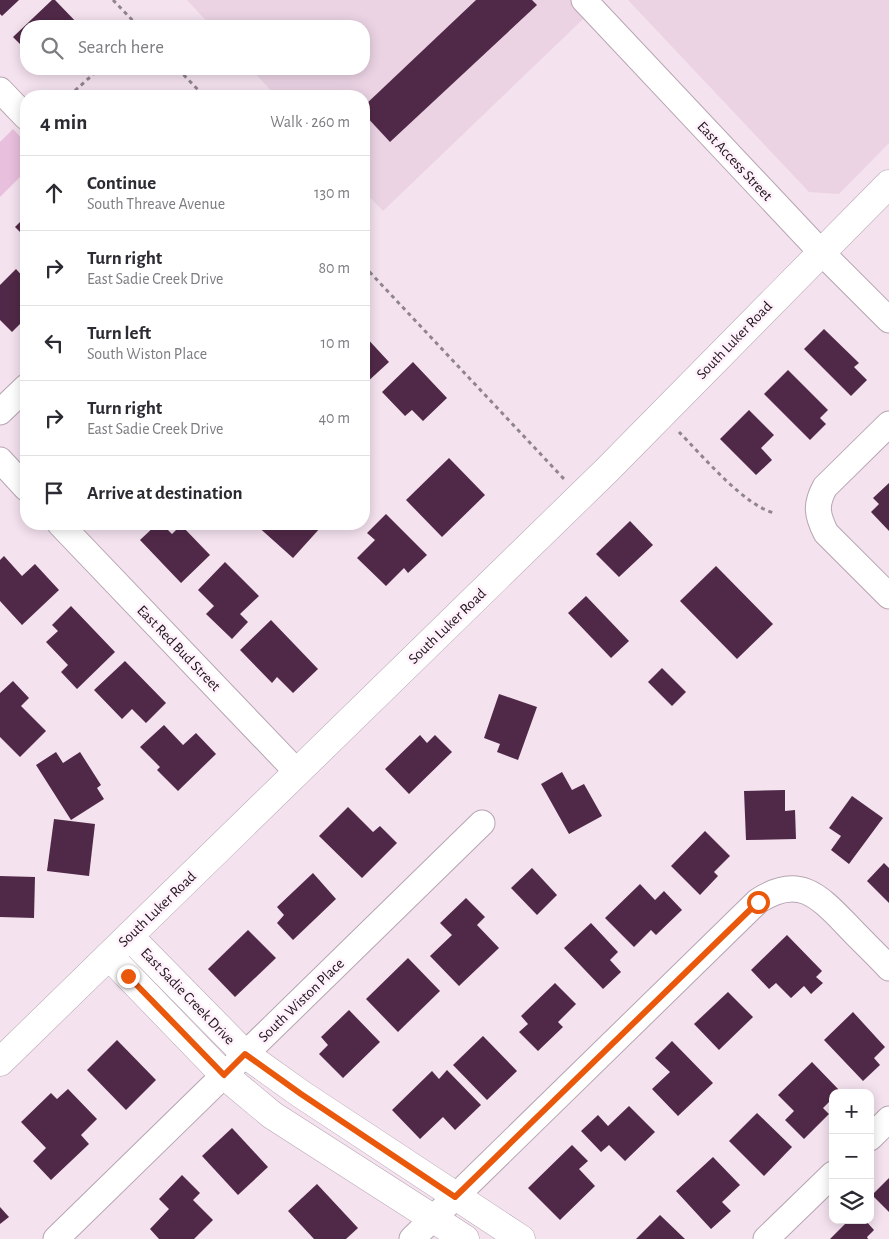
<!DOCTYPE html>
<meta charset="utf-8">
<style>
:root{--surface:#fff;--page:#f7f7f7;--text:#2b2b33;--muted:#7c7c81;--line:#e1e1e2}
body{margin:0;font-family:"Alegreya Sans",sans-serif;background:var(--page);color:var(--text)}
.controls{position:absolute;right:15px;bottom:15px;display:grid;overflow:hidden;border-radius:10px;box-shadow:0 2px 12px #0003}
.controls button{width:45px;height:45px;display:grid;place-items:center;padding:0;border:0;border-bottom:1px solid var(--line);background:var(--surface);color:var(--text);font:25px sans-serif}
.stop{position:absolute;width:15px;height:15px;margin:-11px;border:4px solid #ea580c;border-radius:50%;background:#fff}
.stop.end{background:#ea580c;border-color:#fff;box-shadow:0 1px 5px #0008}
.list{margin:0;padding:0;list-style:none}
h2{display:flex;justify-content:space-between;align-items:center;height:65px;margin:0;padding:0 20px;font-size:21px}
h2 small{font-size:16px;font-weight:400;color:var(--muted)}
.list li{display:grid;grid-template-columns:32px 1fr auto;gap:15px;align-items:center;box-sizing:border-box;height:75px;padding:0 20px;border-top:1px solid var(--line)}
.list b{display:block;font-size:19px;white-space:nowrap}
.list p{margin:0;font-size:16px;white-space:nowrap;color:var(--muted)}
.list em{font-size:16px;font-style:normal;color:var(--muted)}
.icon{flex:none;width:28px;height:28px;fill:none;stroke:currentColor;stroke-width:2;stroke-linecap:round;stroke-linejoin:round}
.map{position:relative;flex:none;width:889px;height:1239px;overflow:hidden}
.search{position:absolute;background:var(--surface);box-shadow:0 2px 12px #0003;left:20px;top:20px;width:350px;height:55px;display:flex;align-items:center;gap:12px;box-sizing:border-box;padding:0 18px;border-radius:20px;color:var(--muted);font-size:19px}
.panel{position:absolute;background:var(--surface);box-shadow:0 2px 12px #0003;left:20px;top:90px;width:350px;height:440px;border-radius:20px}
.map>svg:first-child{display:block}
.built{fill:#ebd3e4}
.green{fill:#e8bfdd}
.building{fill:#512948}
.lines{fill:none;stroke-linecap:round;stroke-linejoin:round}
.minor-casing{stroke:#b6a5b1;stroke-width:27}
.tertiary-casing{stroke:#b6a5b1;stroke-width:29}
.path{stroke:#91858d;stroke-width:3;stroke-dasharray:4 4;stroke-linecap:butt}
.minor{stroke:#fff;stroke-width:25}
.tertiary{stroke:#fff;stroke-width:28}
.route{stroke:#ea580c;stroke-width:6}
.labels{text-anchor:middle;stroke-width:5;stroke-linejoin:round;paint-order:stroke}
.street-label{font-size:15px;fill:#1a1418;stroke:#fff0fb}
</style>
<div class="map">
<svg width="889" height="1239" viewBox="0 0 889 1239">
<rect width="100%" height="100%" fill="#f4e2ef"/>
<!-- built -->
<g class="built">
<path d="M187,0H603L383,211L364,191V96H276L251,69H364V26H211Z"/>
<path d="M628,0H889V143L839,194L809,192Z"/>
</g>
<!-- green -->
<path class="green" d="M13,129L26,143V171L0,197V142Z"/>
<!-- building -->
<g class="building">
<path d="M0,0H19L2,16L0,14Z"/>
<path d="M52,0H55L80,26H26V50L13,37Z"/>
<path d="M476,0H532L537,5L390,142L364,114V106Z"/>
<path d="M26,216V238L15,227Z"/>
<path d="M16,269L26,280V318L12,332L0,320V285Z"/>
<path d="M824,329L859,363L854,367L867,380L851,396L804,349Z"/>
<path d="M364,335L389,362L365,384L364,383Z"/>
<path d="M413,362L447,398L423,421L412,410L405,416L382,392Z"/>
<path d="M788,370L828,410L820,418L826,424L810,440L764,394Z"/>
<path d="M749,410L774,435L761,448L772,460L756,475L720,439Z"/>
<path d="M449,458L485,495L442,537L406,500Z"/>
<path d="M889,483V531L871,512L879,504L873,498Z"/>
<path d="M386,514L427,555L408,573L404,568L386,586L357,558L375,540L367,533Z"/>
<path d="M630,521L653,545L619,577L596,554Z"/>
<path d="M157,524H162L172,534L181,525L210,555L181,583L140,540Z"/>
<path d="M255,524H318L321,527L293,558Z"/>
<path d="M4,556L22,576L35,564L59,590L22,625L0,601V560Z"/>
<path d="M225,562L259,596L240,614L248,622L232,639L206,614L214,606L198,590Z"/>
<path d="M716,566L773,624L737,659L680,601Z"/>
<path d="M586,596L629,641L611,658L568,613Z"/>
<path d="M71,606L115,652L77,689L61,672L68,665L46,642L58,631L52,625Z"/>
<path d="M271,620L318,669L293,693L277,677L272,683L240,650Z"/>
<path d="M125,661L166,703L146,723L132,709L122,719L94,690Z"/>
<path d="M662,668L686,692L672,706L648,682Z"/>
<path d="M13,681L29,698L21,706L46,731L20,757L0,737V693Z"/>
<path d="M499,694L537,707L518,760L497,752L500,744L484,738Z"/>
<path d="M164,725L183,745L196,733L216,754L178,791L157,770L160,767L140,747Z"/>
<path d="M420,735L427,743L435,735L452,752L409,794L385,769Z"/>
<path d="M56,752L63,763L80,752L101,785L97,788L104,799L71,820L36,765Z"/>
<path d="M562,772L572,790L584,784L602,816L569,834L541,784Z"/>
<path d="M785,790V811L795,810L796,839L746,840L744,791Z"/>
<path d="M852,796L883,818L849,864L831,850L841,836L829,828Z"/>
<path d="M348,807L373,832L380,826L397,843L362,878L319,836Z"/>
<path d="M54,819L95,824L89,876L47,871Z"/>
<path d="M705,831L730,856L714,872L718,876L700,895L671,866Z"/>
<path d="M884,863L889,868V903L867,881Z"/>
<path d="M532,868L557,895L537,915L511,888Z"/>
<path d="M313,873L336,899L293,940L277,923L284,915L277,907Z"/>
<path d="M0,876L35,877L34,918L0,917Z"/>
<path d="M640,884L655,900L664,891L682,910L656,935L651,930L634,947L605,918Z"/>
<path d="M466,898L485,917L477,925L499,948L459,986L430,956L452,935L440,923Z"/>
<path d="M591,923L618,952L610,960L621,972L603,989L564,948Z"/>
<path d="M248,930L276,958L235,997L208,969Z"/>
<path d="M787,935L822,971L816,977L823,983L811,994L804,986L791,998L776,983L769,989L751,970Z"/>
<path d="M408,958L440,991L398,1032L366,999Z"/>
<path d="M555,983L576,1004L558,1022L563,1027L538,1051L519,1032L528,1024L521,1016Z"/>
<path d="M728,992L753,1017L719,1050L694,1024Z"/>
<path d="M349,1010L380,1042L343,1078L319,1054L328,1045L321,1037Z"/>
<path d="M853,1012L885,1047L874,1058L880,1065L863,1081L824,1040Z"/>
<path d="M483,1036L517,1071L487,1100L453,1065Z"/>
<path d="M117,1040L156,1080L126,1110L87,1070Z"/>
<path d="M672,1041L713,1083L678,1116L652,1089L670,1072L655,1058Z"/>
<path d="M812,1062L840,1091L838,1093H833V1098L823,1108L829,1114L804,1139L785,1120L794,1111L778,1095Z"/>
<path d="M447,1070L481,1105L455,1130L443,1117L420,1139L392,1110L432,1071L439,1079Z"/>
<path d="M68,1089L97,1119L81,1135L89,1144L51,1180L33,1161L46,1148L21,1122L51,1093L57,1099Z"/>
<path d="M629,1106L655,1132L625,1161L609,1145L601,1152L581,1131L598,1115L608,1126Z"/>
<path d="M757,1113L792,1147L764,1176L729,1141Z"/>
<path d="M232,1128L268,1167L238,1195L202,1156Z"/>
<path d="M572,1145L588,1161L579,1169L595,1186L560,1220L528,1188Z"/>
<path d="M713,1157L740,1185L722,1202L731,1211L711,1229L676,1191Z"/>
<path d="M182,1175L200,1193L193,1200L213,1220L194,1239H159L150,1229L169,1209L159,1199Z"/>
<path d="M889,1178V1212L872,1195Z"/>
<path d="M317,1184L358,1228L346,1239H314L288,1211Z"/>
<path d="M0,1207L9,1217L0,1224Z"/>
<path d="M660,1215L685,1239H636Z"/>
<path d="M849,1220H865L874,1230L867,1237L868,1239H830Z"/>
</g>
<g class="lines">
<defs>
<g id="minor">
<path d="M584,0L821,252L889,320"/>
<path d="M0,90L26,117"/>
<path d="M0,412L26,387"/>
<path d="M889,424L825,487C815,505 817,515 826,533L889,596"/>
<path d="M0,460L26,488"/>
<path d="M60,524L297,772"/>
<path d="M870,1138L889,1119"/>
<path d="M56,1239L482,823"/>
<path d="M412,1239L758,901C798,875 817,894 846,924C860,939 875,953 889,968"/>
<path d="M766,1239L833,1174"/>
</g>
<g id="tertiary">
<path d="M129,936L245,1054L301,1094L521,1239"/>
<path d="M109,956L224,1075L272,1115L465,1239"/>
<path d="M0,1062L607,470L889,184"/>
</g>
</defs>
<!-- minor casing -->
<use href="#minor" class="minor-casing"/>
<!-- tertiary casing -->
<use href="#tertiary" class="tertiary-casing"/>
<!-- path -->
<g class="path">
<path d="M113,0L138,26"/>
<path d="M178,69L204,96"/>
<path d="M69,96L99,69"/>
<path d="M364,266L564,479"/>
<path d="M679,432C701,454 745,507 775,513"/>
</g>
<!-- minor -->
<use href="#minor" class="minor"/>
<!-- tertiary -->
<use href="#tertiary" class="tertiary"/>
</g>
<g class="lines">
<!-- route -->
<path class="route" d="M128,976L224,1075L245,1054L301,1094L455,1197L758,902"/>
</g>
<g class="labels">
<!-- street labels -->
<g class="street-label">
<text transform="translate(735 161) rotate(47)" y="5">East Access Street</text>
<text transform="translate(734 340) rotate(-46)" y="5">South Luker Road</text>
<text transform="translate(447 626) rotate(-44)" y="5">South Luker Road</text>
<text transform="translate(179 648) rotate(46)" y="5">East Red Bud Street</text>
<text transform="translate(157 909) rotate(-44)" y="5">South Luker Road</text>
<text transform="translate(188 996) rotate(46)" y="5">East Sadie Creek Drive</text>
<text transform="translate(301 1000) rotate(-44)" y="5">South Wiston Place</text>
</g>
</g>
</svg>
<div class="controls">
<button>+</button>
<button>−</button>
<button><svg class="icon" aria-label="layers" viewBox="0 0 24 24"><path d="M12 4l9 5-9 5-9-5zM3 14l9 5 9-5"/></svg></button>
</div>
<div class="stop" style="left:758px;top:902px"></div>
<div class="stop end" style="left:128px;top:976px"></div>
<div class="search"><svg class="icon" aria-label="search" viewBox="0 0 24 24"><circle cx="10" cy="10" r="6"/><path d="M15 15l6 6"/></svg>Search here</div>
<section class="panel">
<h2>4 min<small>Walk · 260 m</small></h2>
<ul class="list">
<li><svg class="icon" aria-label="ahead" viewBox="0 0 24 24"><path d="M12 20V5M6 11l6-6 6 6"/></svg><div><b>Continue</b><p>South Threave Avenue</p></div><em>130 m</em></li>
<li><svg class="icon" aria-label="right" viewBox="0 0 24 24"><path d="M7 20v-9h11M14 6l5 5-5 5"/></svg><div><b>Turn right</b><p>East Sadie Creek Drive</p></div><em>80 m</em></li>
<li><svg class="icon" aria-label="left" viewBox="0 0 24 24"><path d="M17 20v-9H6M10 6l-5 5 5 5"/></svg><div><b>Turn left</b><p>South Wiston Place</p></div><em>10 m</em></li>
<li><svg class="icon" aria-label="right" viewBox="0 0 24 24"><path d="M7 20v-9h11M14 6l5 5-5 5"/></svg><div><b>Turn right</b><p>East Sadie Creek Drive</p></div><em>40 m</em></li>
<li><svg class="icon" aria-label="arrive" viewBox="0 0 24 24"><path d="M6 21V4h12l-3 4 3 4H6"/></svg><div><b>Arrive at destination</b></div></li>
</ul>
</section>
</div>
